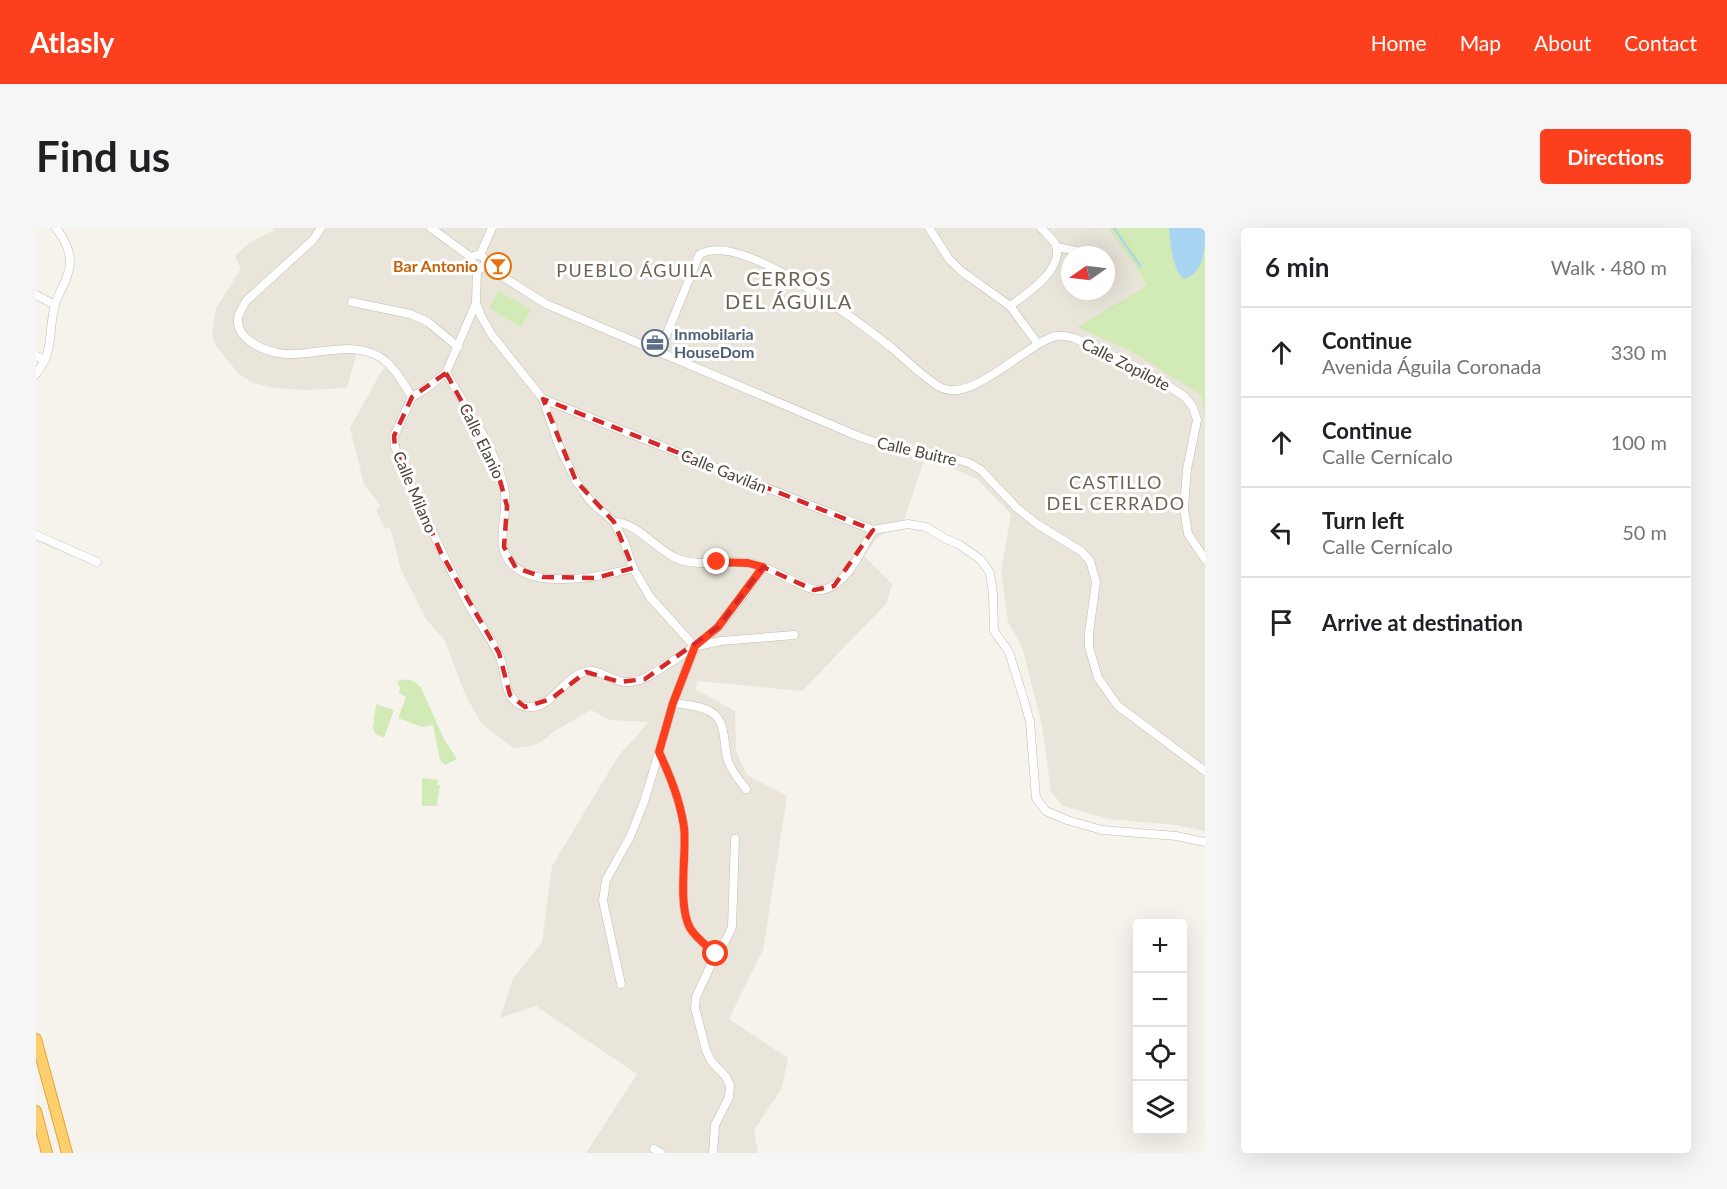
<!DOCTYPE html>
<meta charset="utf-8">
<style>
:root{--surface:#fff;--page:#f6f6f6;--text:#202124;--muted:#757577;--line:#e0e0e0;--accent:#fc3f1d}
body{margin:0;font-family:Lato,sans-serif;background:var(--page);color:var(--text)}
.controls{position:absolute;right:18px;bottom:18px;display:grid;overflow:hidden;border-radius:6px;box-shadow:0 6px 24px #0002}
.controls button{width:54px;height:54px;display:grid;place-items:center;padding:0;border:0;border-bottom:2px solid var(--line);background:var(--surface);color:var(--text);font:30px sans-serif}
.compass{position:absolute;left:1025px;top:18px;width:54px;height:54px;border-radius:50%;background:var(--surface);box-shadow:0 6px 24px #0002;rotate:256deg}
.stop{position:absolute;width:18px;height:18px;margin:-14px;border:4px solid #fc3f1d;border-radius:50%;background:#fff}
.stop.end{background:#fc3f1d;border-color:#fff;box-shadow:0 2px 6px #0008}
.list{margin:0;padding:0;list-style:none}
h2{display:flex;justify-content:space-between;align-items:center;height:78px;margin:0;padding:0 24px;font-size:26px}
h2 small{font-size:20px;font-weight:400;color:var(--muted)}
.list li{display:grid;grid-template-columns:39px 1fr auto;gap:18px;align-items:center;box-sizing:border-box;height:90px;padding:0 24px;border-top:2px solid var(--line)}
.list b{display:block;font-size:22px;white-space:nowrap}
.list p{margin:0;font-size:20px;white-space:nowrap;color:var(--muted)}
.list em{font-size:20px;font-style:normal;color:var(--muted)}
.icon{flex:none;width:33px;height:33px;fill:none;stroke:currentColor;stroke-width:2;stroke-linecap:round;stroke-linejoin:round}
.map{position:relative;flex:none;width:1169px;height:925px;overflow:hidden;border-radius:6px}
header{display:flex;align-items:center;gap:36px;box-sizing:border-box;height:84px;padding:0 30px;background:var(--accent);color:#fff}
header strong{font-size:28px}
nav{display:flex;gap:33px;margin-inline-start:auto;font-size:21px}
.intro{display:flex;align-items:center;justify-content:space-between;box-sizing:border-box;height:144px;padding:0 36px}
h1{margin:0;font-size:42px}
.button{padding:15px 27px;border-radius:6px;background:var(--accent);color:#fff;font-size:21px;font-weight:700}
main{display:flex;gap:36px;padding:0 36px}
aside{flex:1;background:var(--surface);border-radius:6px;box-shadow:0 6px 24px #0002}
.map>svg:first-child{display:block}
.residential{fill:#eae5da;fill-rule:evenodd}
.green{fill:#d2eab5}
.water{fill:#a9d4f2}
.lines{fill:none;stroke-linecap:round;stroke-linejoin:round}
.stream{stroke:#a9d4f2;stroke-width:2}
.minor-casing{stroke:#c2bbae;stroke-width:9}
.highway-casing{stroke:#e0a43c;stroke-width:12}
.minor{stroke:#fff;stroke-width:8}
.highway{stroke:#ffcf6e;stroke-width:10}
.route{stroke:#fc3f1d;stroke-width:8}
.marked{fill:none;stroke:#d62828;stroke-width:4.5;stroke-dasharray:12 8;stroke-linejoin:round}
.labels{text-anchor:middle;stroke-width:6;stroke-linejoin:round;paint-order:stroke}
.food-label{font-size:16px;font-weight:bold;fill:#c56008;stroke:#fff;text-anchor:end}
.service-label{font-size:16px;font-weight:bold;fill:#4e5e75;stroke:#fff;text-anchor:start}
.street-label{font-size:16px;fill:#4b4439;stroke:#fff}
.neighbourhood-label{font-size:18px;letter-spacing:1.5px;fill:#6e6250;stroke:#fff}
.quarter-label{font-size:20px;letter-spacing:1.5px;fill:#6e6250;stroke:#fff}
</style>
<header>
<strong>Atlasly</strong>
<nav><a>Home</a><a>Map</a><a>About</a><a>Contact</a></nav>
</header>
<div class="intro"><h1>Find us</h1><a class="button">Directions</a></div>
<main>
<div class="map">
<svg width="1169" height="925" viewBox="0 0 1169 925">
<rect width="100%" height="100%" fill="#f6f3ec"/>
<!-- residential -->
<path class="residential" d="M238,0H1169V603L1141,597L1072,591L1027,578L1015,564L1006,497L986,419L972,394L965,343L975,286L941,251L909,237L888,233L865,301L851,303L840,311L828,328L856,356L851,375L766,463L662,453L659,461L699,483L700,523L711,547L751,568L727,722L693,791L752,830L746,860L718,902L722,925H550L601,846L500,778L464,790L477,751L506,714L516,638L583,527L613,494L574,492L555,482L517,504L508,512L497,518L477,520L445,495L429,466L409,413L390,391L365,342L354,299L349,301L340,282L345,278L328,256L314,200L345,144L356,133L340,122L323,117L311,160L268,162L239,160L217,155L203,146L180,118L176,106L180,80L205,41L199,28L213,15L237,3ZM1034,27H1070V63H1034Z"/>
<!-- green -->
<g class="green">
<path d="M1072,0H1169V191L1165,167L1095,123L1041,99L1111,58L1100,39Z"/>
<path d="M463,63L495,82L485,99L453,80Z"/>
<path d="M364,452C372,450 380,453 385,460L409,513L421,531L409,537L404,532L397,497L386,499L362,490L370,469L363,465L364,460L361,454Z"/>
<path d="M340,476L358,482L348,510L339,506L337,500Z"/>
<path d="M386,550L402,552L401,557H404L401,578H386Z"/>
</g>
<!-- water -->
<path class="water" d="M1133,0H1169C1169,20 1169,45 1148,51C1137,44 1134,14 1133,0Z"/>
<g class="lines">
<!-- stream -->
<path class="stream" d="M1078,0L1105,39"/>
<defs>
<g id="minor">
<path d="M285,0L277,12L210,73C208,77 205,82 203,86C196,111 229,124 249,126C279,128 312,113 340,127C357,135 366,154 376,169L358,208L359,219C381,271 404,322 430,372C440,391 454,408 463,427C471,443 466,471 487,478C516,487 529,441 557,443C570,445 579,455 592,454C608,454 619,444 632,436C649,425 666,415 680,401C698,383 712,359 727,339"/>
<path d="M395,0L436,30"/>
<path d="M893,0L913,31L925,43L974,78L1002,116"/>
<path d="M1021,19L1050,25"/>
<path d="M444,27L456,0"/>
<circle cx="442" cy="34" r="7"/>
<path d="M448,37L510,76L824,209L869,224L913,229L933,235L945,242L981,280L1001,296L1045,323L1054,333L1060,354L1053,405V419L1062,450L1082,478L1169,543"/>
<path d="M441,41L440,75L445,88L456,107L507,171L523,218L540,253L555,274L578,294L589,316L597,340L614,369L659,419L637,475L623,524C634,548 644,572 648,599C651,627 641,677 654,700C660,710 671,718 680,726L660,769L659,780L670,822L675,833L690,849L694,857L693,869L679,897L677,925"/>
<path d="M0,67L19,77"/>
<path d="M316,74L374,86L392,94L422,119"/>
<path d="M974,78C989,67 1028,42 1020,18C1018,11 1010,6 1005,0"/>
<path d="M623,125L663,27C702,0 824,95 856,120C871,133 886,148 902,158C934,179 990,115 1020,108C1027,107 1032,108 1038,110L1107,142L1148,168L1157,179L1161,192L1151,241L1148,280L1152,306L1169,331"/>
<path d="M0,128L9,132"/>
<path d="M410,145C430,179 459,219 468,259C473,279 464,298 467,318C476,368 564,349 597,340"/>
<path d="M0,146C20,121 11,100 20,74C24,62 34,48 34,34C34,22 27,9 20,0"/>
<path d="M376,169L388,162L410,145L440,75"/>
<path d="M507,171L837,302L872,296L890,299L908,310L924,317L945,332L954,345L957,366L958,403L973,424L988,472L994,494L1000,570L1010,583L1031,592L1066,602L1140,608L1169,614"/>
<path d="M578,294C602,295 618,320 640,330C663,340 688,331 712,335C726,337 739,344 751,350C760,354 771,361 781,362C808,364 826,322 837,302"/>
<path d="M0,307L61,334"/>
<path d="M661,418L685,413L758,407"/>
<path d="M637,475C647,476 659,477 669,481C693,490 686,514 692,533C696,544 703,552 710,561"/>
<path d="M680,726L690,712L696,699L699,611"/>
<path d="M585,756L567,673L570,652L594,609L608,574L623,524"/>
<path d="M618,921L625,925"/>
</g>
<g id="highway">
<path d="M0,811L31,925"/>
<path d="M0,883L11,925"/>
</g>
</defs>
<!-- minor casing -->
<use href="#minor" class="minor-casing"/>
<!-- highway casing -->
<use href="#highway" class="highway-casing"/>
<!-- minor -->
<use href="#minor" class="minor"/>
<!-- highway -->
<use href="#highway" class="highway"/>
</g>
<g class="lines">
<!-- route -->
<path class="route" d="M680,726C671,718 660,710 654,700C641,676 651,627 648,599C644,572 634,548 623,524L637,475L659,418L682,399L727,339L712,335L681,334"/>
</g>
<!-- marked area -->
<path class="marked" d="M410,145L459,234L471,278L468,319L480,340L507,349L560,350L597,340L578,294L540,253L507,171L837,302L798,358L778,362L727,339L682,399L609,451L584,454L550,444L515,471L489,479L474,467L463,425L405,325L359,219L358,208L376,169Z"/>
<!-- icons -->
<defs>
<symbol id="bar-ring" viewBox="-11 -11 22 22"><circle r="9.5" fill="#fff" stroke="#e8710a" stroke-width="1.5"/><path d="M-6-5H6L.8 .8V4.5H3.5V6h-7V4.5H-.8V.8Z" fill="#e8710a"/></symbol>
<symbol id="office-ring" viewBox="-11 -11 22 22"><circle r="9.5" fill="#fff" stroke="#5c6f8a" stroke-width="1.5"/><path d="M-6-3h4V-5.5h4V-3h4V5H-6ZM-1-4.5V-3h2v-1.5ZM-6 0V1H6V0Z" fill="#5c6f8a"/></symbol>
</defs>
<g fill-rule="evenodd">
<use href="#bar-ring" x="447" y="23" width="30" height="30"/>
<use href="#office-ring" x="604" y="100" width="30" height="30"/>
</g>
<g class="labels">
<!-- food labels -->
<g class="food-label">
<text x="442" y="44">Bar Antonio</text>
</g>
<!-- service labels -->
<g class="service-label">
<text x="638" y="112">Inmobilaria<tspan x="638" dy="18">HouseDom</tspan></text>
</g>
<!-- street labels -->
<g class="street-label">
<text transform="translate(1090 136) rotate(27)" y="6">Calle Zopilote</text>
<text transform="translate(446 213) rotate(64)" y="6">Calle Elanio</text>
<text transform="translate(881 223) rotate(13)" y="6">Calle Buitre</text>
<text transform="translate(688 243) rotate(22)" y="6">Calle Gavilán</text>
<text transform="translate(379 264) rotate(67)" y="6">Calle Milano</text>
</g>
<!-- neighbourhood labels -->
<g class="neighbourhood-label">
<text x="599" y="49">PUEBLO ÁGUILA</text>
<text x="1080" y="261">CASTILLO<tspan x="1080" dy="21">DEL CERRADO</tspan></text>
</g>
<!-- quarter labels -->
<g class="quarter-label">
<text x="753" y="58">CERROS<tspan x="753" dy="23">DEL ÁGUILA</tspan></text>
</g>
</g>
</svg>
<div class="controls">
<button>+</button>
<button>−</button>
<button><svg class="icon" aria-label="locate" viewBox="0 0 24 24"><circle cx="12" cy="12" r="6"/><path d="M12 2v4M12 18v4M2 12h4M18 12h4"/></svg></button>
<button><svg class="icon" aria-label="layers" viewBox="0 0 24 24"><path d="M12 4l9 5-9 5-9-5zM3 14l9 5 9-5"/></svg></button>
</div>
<svg class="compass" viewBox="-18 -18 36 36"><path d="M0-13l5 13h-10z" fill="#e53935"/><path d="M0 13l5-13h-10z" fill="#757577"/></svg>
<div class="stop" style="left:680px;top:726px"></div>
<div class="stop end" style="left:681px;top:334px"></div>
</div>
<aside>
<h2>6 min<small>Walk · 480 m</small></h2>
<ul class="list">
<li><svg class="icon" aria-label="ahead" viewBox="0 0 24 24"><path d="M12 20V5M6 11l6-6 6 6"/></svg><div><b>Continue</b><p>Avenida Águila Coronada</p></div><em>330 m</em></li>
<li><svg class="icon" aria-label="ahead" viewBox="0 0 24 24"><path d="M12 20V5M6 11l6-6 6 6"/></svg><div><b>Continue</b><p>Calle Cernícalo</p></div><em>100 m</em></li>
<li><svg class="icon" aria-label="left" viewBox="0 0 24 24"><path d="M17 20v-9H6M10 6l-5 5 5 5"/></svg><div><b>Turn left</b><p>Calle Cernícalo</p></div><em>50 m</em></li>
<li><svg class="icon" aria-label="arrive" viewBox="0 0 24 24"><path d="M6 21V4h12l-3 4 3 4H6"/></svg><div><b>Arrive at destination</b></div></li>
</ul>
</aside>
</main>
